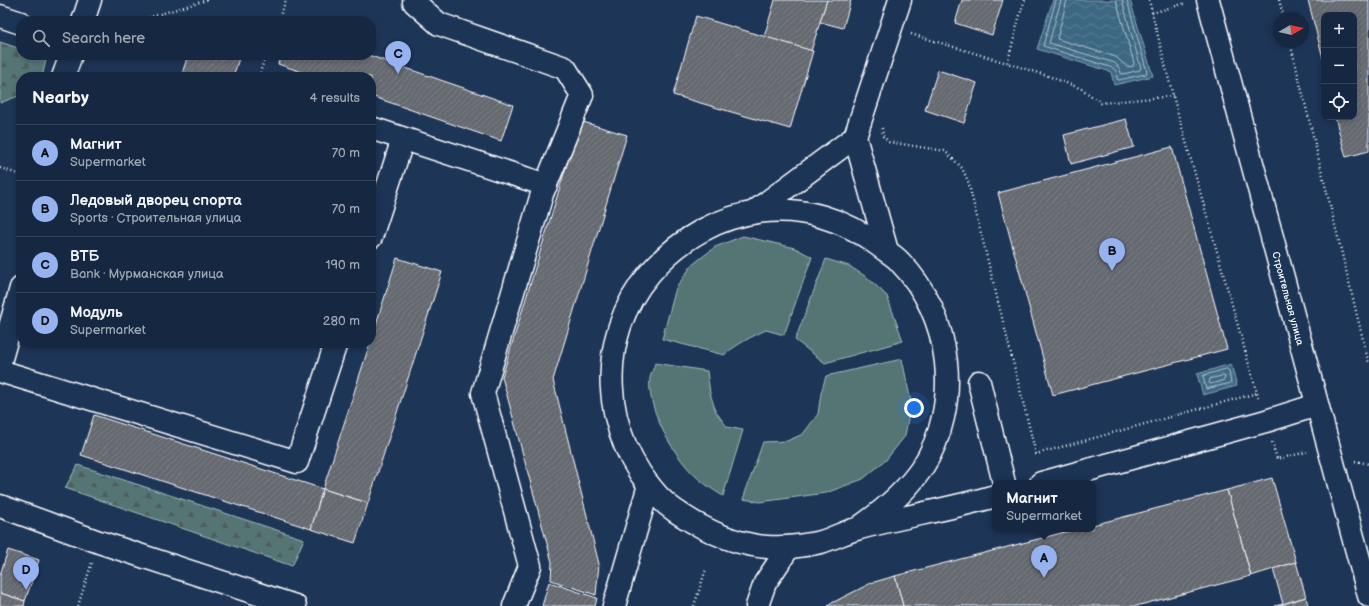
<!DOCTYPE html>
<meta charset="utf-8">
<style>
:root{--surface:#162841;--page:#1f3048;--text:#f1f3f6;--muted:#9ea6b1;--line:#35445a;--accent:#95b2f1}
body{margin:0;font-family:"Balsamiq Sans",sans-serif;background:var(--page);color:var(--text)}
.controls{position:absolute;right:12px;top:12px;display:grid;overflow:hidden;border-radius:8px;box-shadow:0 2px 6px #0003}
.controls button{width:36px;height:36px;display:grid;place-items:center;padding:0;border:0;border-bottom:1px solid var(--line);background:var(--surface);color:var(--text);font:20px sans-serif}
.compass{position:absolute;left:1273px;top:12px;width:36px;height:36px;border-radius:50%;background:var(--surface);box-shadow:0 2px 6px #0003;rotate:81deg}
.you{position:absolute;left:914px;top:408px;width:14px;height:14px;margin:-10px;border:3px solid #fff;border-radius:50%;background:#1a73e8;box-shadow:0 0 0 6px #1a73e833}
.badge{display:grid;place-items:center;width:26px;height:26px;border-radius:50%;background:var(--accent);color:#111;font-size:13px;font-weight:700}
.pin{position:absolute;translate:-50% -33px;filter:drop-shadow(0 1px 2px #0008)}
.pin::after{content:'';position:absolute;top:21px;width:14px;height:12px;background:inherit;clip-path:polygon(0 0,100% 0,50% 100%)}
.popup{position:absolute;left:992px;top:480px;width:104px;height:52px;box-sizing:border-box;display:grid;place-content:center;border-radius:8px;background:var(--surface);filter:drop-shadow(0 1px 3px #0005);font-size:13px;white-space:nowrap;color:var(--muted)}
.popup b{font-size:15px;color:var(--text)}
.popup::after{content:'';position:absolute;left:50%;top:100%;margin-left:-8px;border:8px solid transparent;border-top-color:var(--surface)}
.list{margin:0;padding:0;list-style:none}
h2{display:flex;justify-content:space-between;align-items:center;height:52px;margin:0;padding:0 16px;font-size:17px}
h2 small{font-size:13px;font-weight:400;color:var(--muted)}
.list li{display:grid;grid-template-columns:26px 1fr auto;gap:12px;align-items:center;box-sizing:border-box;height:56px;padding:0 16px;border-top:1px solid var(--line)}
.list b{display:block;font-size:15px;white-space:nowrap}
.list p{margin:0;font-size:13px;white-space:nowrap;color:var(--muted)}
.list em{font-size:13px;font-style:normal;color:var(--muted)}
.icon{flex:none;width:22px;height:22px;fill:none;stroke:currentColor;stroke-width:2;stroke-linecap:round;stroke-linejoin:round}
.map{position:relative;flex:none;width:1369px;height:606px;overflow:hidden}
.search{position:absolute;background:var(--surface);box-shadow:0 2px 6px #0003;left:16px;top:16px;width:360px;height:44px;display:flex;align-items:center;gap:10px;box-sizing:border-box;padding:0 14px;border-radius:16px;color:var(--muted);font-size:15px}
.panel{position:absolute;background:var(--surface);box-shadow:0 2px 6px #0003;left:16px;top:72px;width:360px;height:276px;border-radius:16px}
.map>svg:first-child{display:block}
.grass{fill:#557575;stroke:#aababa}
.forest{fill:url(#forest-firs);stroke:#aababa}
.water{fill:url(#water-waves);stroke:#8aa4b5}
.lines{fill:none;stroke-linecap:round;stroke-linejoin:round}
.shore{stroke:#b1c3cd;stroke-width:1}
.building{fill:url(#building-hatch);stroke:#fff}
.minor-casing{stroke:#fff;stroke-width:25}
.path{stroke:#fff;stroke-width:2.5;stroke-dasharray:1 3;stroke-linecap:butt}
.minor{stroke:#1d3557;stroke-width:22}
.labels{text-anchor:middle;stroke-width:3;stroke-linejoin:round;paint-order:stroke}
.street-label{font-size:10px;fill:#fff;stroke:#1d3557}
</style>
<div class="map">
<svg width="1369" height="606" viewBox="0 0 1369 606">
<defs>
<pattern id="forest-firs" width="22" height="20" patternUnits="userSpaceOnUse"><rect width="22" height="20" fill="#557575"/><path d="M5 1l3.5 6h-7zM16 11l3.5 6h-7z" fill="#505c5c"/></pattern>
<pattern id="water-waves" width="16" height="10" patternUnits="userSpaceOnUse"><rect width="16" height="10" fill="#3c6883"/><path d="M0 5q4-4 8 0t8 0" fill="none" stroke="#597f96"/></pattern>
<pattern id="building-hatch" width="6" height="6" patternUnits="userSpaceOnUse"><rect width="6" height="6" fill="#656970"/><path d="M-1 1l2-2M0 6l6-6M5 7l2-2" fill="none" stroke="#7c8085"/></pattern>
</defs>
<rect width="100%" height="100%" fill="#1d3557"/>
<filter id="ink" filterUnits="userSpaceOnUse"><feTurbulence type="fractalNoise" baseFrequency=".025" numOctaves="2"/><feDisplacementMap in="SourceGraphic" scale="8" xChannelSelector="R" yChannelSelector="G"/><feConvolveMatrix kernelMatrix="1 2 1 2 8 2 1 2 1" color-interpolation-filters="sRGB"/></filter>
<g filter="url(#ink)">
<!-- grass -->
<g class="grass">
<path d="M743,236L795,248L812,257L784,335L766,330C751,337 737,344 724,355L662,339L676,288L692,265L715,247Z"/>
<path d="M826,259L849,266L868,278L887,296L903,341L825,363L795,340Z"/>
<path d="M902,359L911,402L905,436L886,460L863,479L826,493L760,502L743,499L763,442L787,441L803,434L818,414L821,393L826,376Z"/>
<path d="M655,363L707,371L710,393L716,412L727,427L743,430L723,496C715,491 707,486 700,480C676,461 646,409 650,378C651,373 654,368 655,363Z"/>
</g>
<!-- forest -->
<g class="forest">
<path d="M0,42L21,49V55H43L47,56L42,77H21V95L0,103Z"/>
<path d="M78,465L304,539L292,566L65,488Z"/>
</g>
<!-- water -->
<g class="water">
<path d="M1053,0H1130L1153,76L1114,85L1111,72L1037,49Z"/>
<path d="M1231,364L1237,386L1203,395L1197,374Z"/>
</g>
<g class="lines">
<!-- shore -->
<g class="shore">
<path d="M1056,0L1043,46L1113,68L1116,71L1117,79L1119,80L1146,74L1147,72L1127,0"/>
<path d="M1061,0L1049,43L1115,63L1119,68L1121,73L1123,74L1140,70L1141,68L1122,0"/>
<path d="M1067,0L1057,39L1116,57L1127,67L1133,66L1134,63L1116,0"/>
<path d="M1227,369L1229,371L1231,383L1206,389L1203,376Z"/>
<path d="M1223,376L1225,377L1224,380L1211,384L1209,383L1210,379Z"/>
</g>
</g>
<!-- building -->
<g class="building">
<path d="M775,0H827L811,51L764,37Z"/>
<path d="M827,0H851L843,28L820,22Z"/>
<path d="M962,0H1003L992,35L955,23Z"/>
<path d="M1308,0H1369V151L1346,157L1335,117H1354V15H1324V62Z"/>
<path d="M696,16L813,51L790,129L673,95Z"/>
<path d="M188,55H240L233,77H181Z"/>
<path d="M281,55H368L513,105L501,141L371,96V77H316L278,64Z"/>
<path d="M938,70L977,83L964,123L925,110Z"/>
<path d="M1126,119L1134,147L1071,164L1064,135Z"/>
<path d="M580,121L627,135L553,380L599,564L596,595L551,580L552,562L502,377Z"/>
<path d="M1172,147L1227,349L1053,395L998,193Z"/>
<path d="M397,258L442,272L368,503L323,489L370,343H371V340Z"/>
<path d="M94,415L323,489L311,529L81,455Z"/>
<path d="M1272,478L1296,562L1251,576L1227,490Z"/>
<path d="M323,489L368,503L355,543L311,529Z"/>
<path d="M1227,490L1251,576L1136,606H903L895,576L1077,529H1093V525Z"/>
<path d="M8,550L39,560L25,601L0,593V575Z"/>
<path d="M1296,562L1306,597L1283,604L1273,569Z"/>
<path d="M895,576L903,606H828L832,603L871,583Z"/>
<path d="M549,582L597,598L595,606H542Z"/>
<path d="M0,593L25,601L24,606H0Z"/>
<path d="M1306,597L1308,606H1275L1283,604Z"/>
</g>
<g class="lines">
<defs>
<g id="minor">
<path d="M415,0L414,2L439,24L565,68L582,95L542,194L483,393L530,566L514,606"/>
<path id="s1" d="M1208,0L1369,596"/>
<path d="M0,16L21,23"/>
<path d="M83,21L90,0"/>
<path d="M63,77L71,55"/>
<path d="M371,128L546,185"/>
<path d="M754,212L855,137"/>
<path d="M371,237L403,139"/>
<path d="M887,251L855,137L900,0"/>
<path d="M0,362L21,288"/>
<path d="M0,371L297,462L336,343"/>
<path d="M979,382L1004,483"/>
<path d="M1041,483L1266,421L1317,405"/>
<path d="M0,506L99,542L295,606"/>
<path d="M857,529C882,512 905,493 922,468C963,405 952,315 900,262C895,256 887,252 881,247C807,189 711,202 650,273C594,338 601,436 659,497C669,508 681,515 693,522C716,535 741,545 767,547C785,548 803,546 821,542C834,538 847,531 860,528C905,516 951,509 995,496"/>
<path d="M614,606L649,485"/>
<path d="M757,606L765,583L789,547"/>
</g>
</defs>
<!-- minor casing -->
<use href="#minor" class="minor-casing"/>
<!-- path -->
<g class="path">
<path d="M1025,0C1017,20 1014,42 1007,63L1051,77L1082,89L1101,103L1173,96"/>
<path d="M1149,0L1173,96L1259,400"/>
<path d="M1279,0L1284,18"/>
<path d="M1152,13L1186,3"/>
<path d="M137,21L207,0"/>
<path d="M278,21L286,0"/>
<path d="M911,34L1007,63"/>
<path d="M1290,42L1369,364"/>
<path d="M261,77L260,72L266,55"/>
<path d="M882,128L883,136L889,142L945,151L962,168L968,181L1036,454L1257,393"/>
<path d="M0,168L21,175"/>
<path d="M1272,442L1277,459L1307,452"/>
<path d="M1355,461L1369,464"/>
<path d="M78,606L92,562"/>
<path d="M694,606L706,569"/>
</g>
<!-- minor -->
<use href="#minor" class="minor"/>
</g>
</g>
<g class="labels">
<!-- street labels -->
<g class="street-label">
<text dy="4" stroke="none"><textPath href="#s1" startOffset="309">Строительная улица</textPath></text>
</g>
</g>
</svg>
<div class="controls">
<button>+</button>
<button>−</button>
<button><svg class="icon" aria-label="locate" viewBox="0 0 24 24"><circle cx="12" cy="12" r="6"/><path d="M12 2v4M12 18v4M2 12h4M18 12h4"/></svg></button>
</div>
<svg class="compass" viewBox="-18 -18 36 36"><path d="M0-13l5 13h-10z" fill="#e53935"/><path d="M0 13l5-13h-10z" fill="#9ea6b1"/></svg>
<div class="you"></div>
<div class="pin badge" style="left:1044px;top:578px">A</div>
<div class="popup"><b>Магнит</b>Supermarket</div>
<div class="pin badge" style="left:1112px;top:271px">B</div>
<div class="pin badge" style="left:398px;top:74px">C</div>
<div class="pin badge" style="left:26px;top:590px">D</div>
<div class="search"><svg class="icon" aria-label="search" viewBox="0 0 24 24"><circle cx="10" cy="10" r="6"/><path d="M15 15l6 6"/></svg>Search here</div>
<section class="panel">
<h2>Nearby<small>4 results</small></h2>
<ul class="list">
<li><span class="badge">A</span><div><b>Магнит</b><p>Supermarket</p></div><em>70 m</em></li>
<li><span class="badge">B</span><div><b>Ледовый дворец спорта</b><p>Sports · Строительная улица</p></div><em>70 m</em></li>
<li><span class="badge">C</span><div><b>ВТБ</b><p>Bank · Мурманская улица</p></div><em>190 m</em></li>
<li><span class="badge">D</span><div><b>Модуль</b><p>Supermarket</p></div><em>280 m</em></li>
</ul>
</section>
</div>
